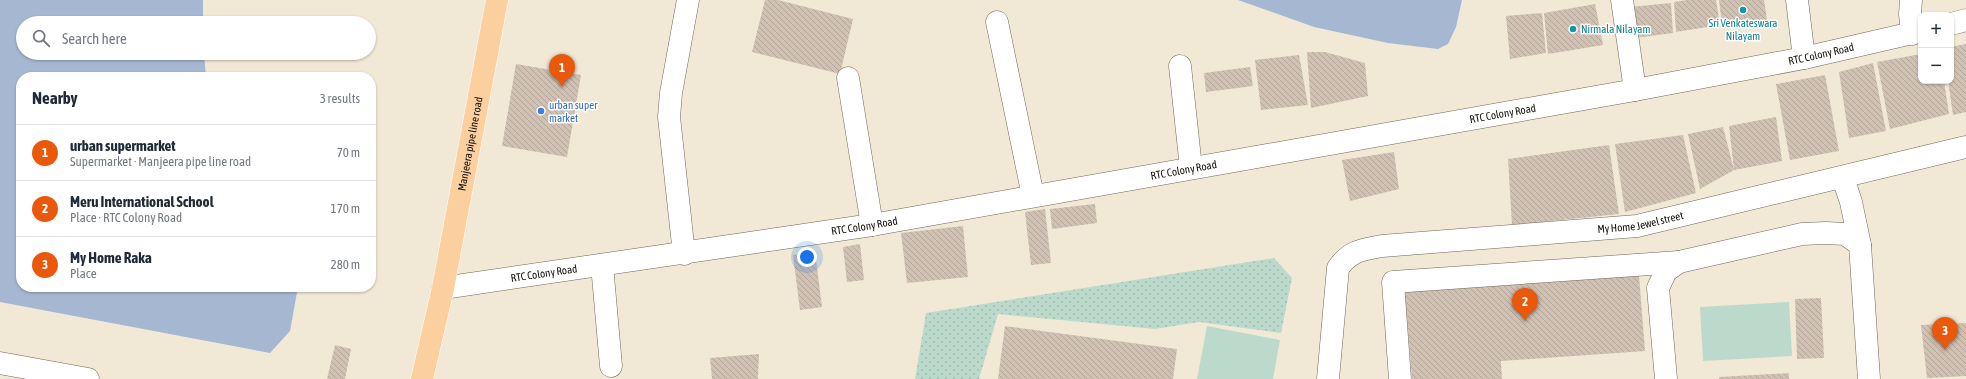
<!DOCTYPE html>
<meta charset="utf-8">
<style>
:root{--surface:#fff;--page:#f6f6f7;--text:#1f2937;--muted:#747a83;--line:#e0e1e3;--accent:#ea580c}
body{margin:0;font-family:"Asap Condensed",sans-serif;background:var(--page);color:var(--text)}
.controls{position:absolute;right:12px;top:12px;display:grid;overflow:hidden;border-radius:8px;box-shadow:0 1px 3px #0004}
.controls button{width:36px;height:36px;display:grid;place-items:center;padding:0;border:0;border-bottom:1px solid var(--line);background:var(--surface);color:var(--text);font:20px sans-serif}
.you{position:absolute;left:807px;top:257px;width:14px;height:14px;margin:-10px;border:3px solid #fff;border-radius:50%;background:#1a73e8;box-shadow:0 0 0 6px #1a73e833}
.badge{display:grid;place-items:center;width:26px;height:26px;border-radius:50%;background:var(--accent);color:#fff;font-size:13px;font-weight:700}
.pin{position:absolute;translate:-50% -33px;filter:drop-shadow(0 1px 2px #0008)}
.pin::after{content:'';position:absolute;top:21px;width:14px;height:12px;background:inherit;clip-path:polygon(0 0,100% 0,50% 100%)}
.list{margin:0;padding:0;list-style:none}
h2{display:flex;justify-content:space-between;align-items:center;height:52px;margin:0;padding:0 16px;font-size:17px}
h2 small{font-size:13px;font-weight:400;color:var(--muted)}
.list li{display:grid;grid-template-columns:26px 1fr auto;gap:12px;align-items:center;box-sizing:border-box;height:56px;padding:0 16px;border-top:1px solid var(--line)}
.list b{display:block;font-size:15px;white-space:nowrap}
.list p{margin:0;font-size:13px;white-space:nowrap;color:var(--muted)}
.list em{font-size:13px;font-style:normal;color:var(--muted)}
.icon{flex:none;width:22px;height:22px;fill:none;stroke:currentColor;stroke-width:2;stroke-linecap:round;stroke-linejoin:round}
.map{position:relative;flex:none;width:1966px;height:379px;overflow:hidden}
.search{position:absolute;background:var(--surface);box-shadow:0 1px 3px #0004;left:16px;top:16px;width:360px;height:44px;display:flex;align-items:center;gap:10px;box-sizing:border-box;padding:0 14px;border-radius:22px;color:var(--muted);font-size:15px}
.panel{position:absolute;background:var(--surface);box-shadow:0 1px 3px #0004;left:16px;top:72px;width:360px;height:220px;border-radius:16px}
.map>svg:first-child{display:block}
.grass{fill:url(#grass-dots)}
.garden{fill:#bcdacb}
.water{fill:#a6b7d1}
.building{fill:url(#building-back-hatch)}
.lines{fill:none;stroke-linecap:round;stroke-linejoin:round}
.minor-casing{stroke:#6e6757;stroke-width:23}
.major-casing{stroke:#fff;stroke-width:23}
.minor{stroke:#fff;stroke-width:22}
.major{stroke:#fbcf9e;stroke-width:22}
.culture-dot{fill:#0f9aa8;stroke:#fff;stroke-width:1.5}
.shop-dot{fill:#3f7fe0;stroke:#fff;stroke-width:1.5}
.labels{text-anchor:middle;stroke-width:3;stroke-linejoin:round;paint-order:stroke}
.culture-label{font-size:11px;fill:#0d838f;stroke:#fff}
.street-label{font-size:11px;fill:#120f09;stroke:#fff}
.shop-label{font-size:11px;fill:#366cbe;stroke:#fff;text-anchor:start}
</style>
<div class="map">
<svg width="1966" height="379" viewBox="0 0 1966 379">
<defs>
<pattern id="grass-dots" width="8" height="8" patternUnits="userSpaceOnUse"><rect width="8" height="8" fill="#bcdacb"/><path d="M2 2h.1M6 6h.1" fill="none" stroke="#a1baad" stroke-width="1.8" stroke-linecap="round"/></pattern>
<pattern id="building-back-hatch" width="6" height="6" patternUnits="userSpaceOnUse"><rect width="6" height="6" fill="#d1c1b3"/><path d="M-1 5l2 2M0 0l6 6M5-1l2 2" fill="none" stroke="#b2a599"/></pattern>
</defs>
<rect width="100%" height="100%" fill="#f1e9d6"/>
<!-- grass -->
<path class="grass" d="M1274,258L1292,278L1281,333L1199,322L1155,329L998,314L979,379H915L926,313Z"/>
<!-- garden -->
<g class="garden">
<path d="M1789,302L1792,356L1703,361L1700,307Z"/>
<path d="M1207,326L1280,340L1273,379H1197Z"/>
</g>
<!-- water -->
<g class="water">
<path d="M0,0H203V23H23V53H204L206,77H21V287H298L290,331L270,353L0,302Z"/>
<path d="M1238,0H1462L1456,27L1448,44L1438,49L1388,43L1314,27Z"/>
</g>
<!-- building -->
<g class="building">
<path d="M765,0H778L853,19L840,74L752,52Z"/>
<path d="M1687,0H1716L1720,25L1676,32L1674,2Z"/>
<path d="M1719,0H1764L1767,20L1722,25Z"/>
<path d="M1671,3L1673,33L1635,38L1630,7Z"/>
<path d="M1595,4L1603,45L1548,54L1544,13Z"/>
<path d="M1542,13L1546,53L1510,59L1506,16Z"/>
<path d="M1966,44V112L1953,115L1948,81H1951V47Z"/>
<path d="M1307,52H1325L1365,63L1368,96L1311,108Z"/>
<path d="M1921,54V81H1944L1949,114L1890,129L1877,62Z"/>
<path d="M1299,55L1308,105L1261,110L1255,60Z"/>
<path d="M1873,63L1886,131L1849,138L1839,72Z"/>
<path d="M516,64L581,75L567,157L502,146Z"/>
<path d="M1250,67L1253,86L1206,92L1204,73Z"/>
<path d="M1825,75L1839,151L1790,160L1776,84Z"/>
<path d="M1776,117L1782,161L1734,170L1729,126Z"/>
<path d="M1723,127L1734,170L1700,189L1688,134Z"/>
<path d="M1683,135L1696,193L1625,212L1615,144Z"/>
<path d="M1609,145L1619,214L1512,225L1508,159Z"/>
<path d="M1394,152L1399,189L1350,201L1342,160Z"/>
<path d="M1095,204L1097,223L1052,229L1050,209Z"/>
<path d="M1045,209L1051,263L1031,265L1025,212Z"/>
<path d="M963,226L968,277L907,283L901,233Z"/>
<path d="M860,244L864,280L847,282L843,247Z"/>
<path d="M815,252L822,307L800,310L793,255Z"/>
<path d="M1639,275L1645,351L1501,361L1502,379H1412L1405,291Z"/>
<path d="M1821,298L1824,358L1797,359L1795,299Z"/>
<path d="M1966,323V376L1927,378L1921,325Z"/>
<path d="M1005,326L1177,349L1173,379H998Z"/>
<path d="M335,345L351,349L345,379H327Z"/>
<path d="M759,354L758,379H712L710,358Z"/>
<path d="M1789,373V379H1719V377Z"/>
</g>
<g class="lines">
<defs>
<g id="minor">
<path d="M1622,0L1635,90"/>
<path d="M1797,0L1804,58"/>
<path d="M1911,0L1910,14L1912,34"/>
<path d="M997,22L1033,196"/>
<path d="M1951,24L1966,20"/>
<path d="M1180,66L1191,168"/>
<path d="M848,78L872,225"/>
<path d="M1843,178L1851,202L1860,245"/>
<path d="M684,254L669,117L671,93L688,0"/>
<path d="M602,265L611,366"/>
<path id="s1" d="M443,288L872,225L1635,90L1804,58L1921,31"/>
<path d="M0,363L88,379"/>
<path id="s2" d="M1328,379L1338,268C1351,250 1362,250 1382,246L1637,226L1966,147"/>
<path d="M1400,379L1393,282L1679,262"/>
<path d="M1666,379L1658,288L1666,271L1679,262L1802,234L1826,233L1845,234L1860,245L1869,379"/>
</g>
<g id="major">
<path id="s3" d="M422,379L443,288L497,0"/>
</g>
</defs>
<!-- minor casing -->
<use href="#minor" class="minor-casing"/>
<!-- major casing -->
<use href="#major" class="major-casing"/>
<!-- minor -->
<use href="#minor" class="minor"/>
<!-- major -->
<use href="#major" class="major"/>
</g>
<!-- markers -->
<g class="culture-dot">
<circle cx="1743" cy="10" r="4"/>
<circle cx="1573" cy="29" r="4"/>
</g>
<circle class="shop-dot" cx="541" cy="111" r="4"/>
<g class="labels">
<!-- culture labels -->
<g class="culture-label">
<text x="1743" y="27">Sri Venkateswara<tspan x="1743" dy="13">Nilayam</tspan></text>
<text x="1581" y="33" text-anchor="start">Nirmala Nilayam</text>
</g>
<!-- street labels -->
<g class="street-label">
<text dy="4" stroke="none"><textPath href="#s1" startOffset="1398">RTC Colony Road</textPath></text>
<text dy="4" stroke="none"><textPath href="#s1" startOffset="1074">RTC Colony Road</textPath></text>
<text dy="4" stroke="none"><textPath href="#s3" startOffset="240">Manjeera pipe line road</textPath></text>
<text dy="4" stroke="none"><textPath href="#s1" startOffset="750">RTC Colony Road</textPath></text>
<text dy="4" stroke="none"><textPath href="#s2" startOffset="422">My Home Jewel street</textPath></text>
<text dy="4" stroke="none"><textPath href="#s1" startOffset="426">RTC Colony Road</textPath></text>
<text dy="4" stroke="none"><textPath href="#s1" startOffset="102">RTC Colony Road</textPath></text>
</g>
<!-- shop labels -->
<g class="shop-label">
<text x="549" y="109">urban super<tspan x="549" dy="13">market</tspan></text>
</g>
</g>
</svg>
<div class="controls">
<button>+</button>
<button>−</button>
</div>
<div class="you"></div>
<div class="pin badge" style="left:562px;top:87px">1</div>
<div class="pin badge" style="left:1525px;top:321px">2</div>
<div class="pin badge" style="left:1945px;top:350px">3</div>
<div class="search"><svg class="icon" aria-label="search" viewBox="0 0 24 24"><circle cx="10" cy="10" r="6"/><path d="M15 15l6 6"/></svg>Search here</div>
<section class="panel">
<h2>Nearby<small>3 results</small></h2>
<ul class="list">
<li><span class="badge">1</span><div><b>urban supermarket</b><p>Supermarket · Manjeera pipe line road</p></div><em>70 m</em></li>
<li><span class="badge">2</span><div><b>Meru International School</b><p>Place · RTC Colony Road</p></div><em>170 m</em></li>
<li><span class="badge">3</span><div><b>My Home Raka</b><p>Place</p></div><em>280 m</em></li>
</ul>
</section>
</div>
